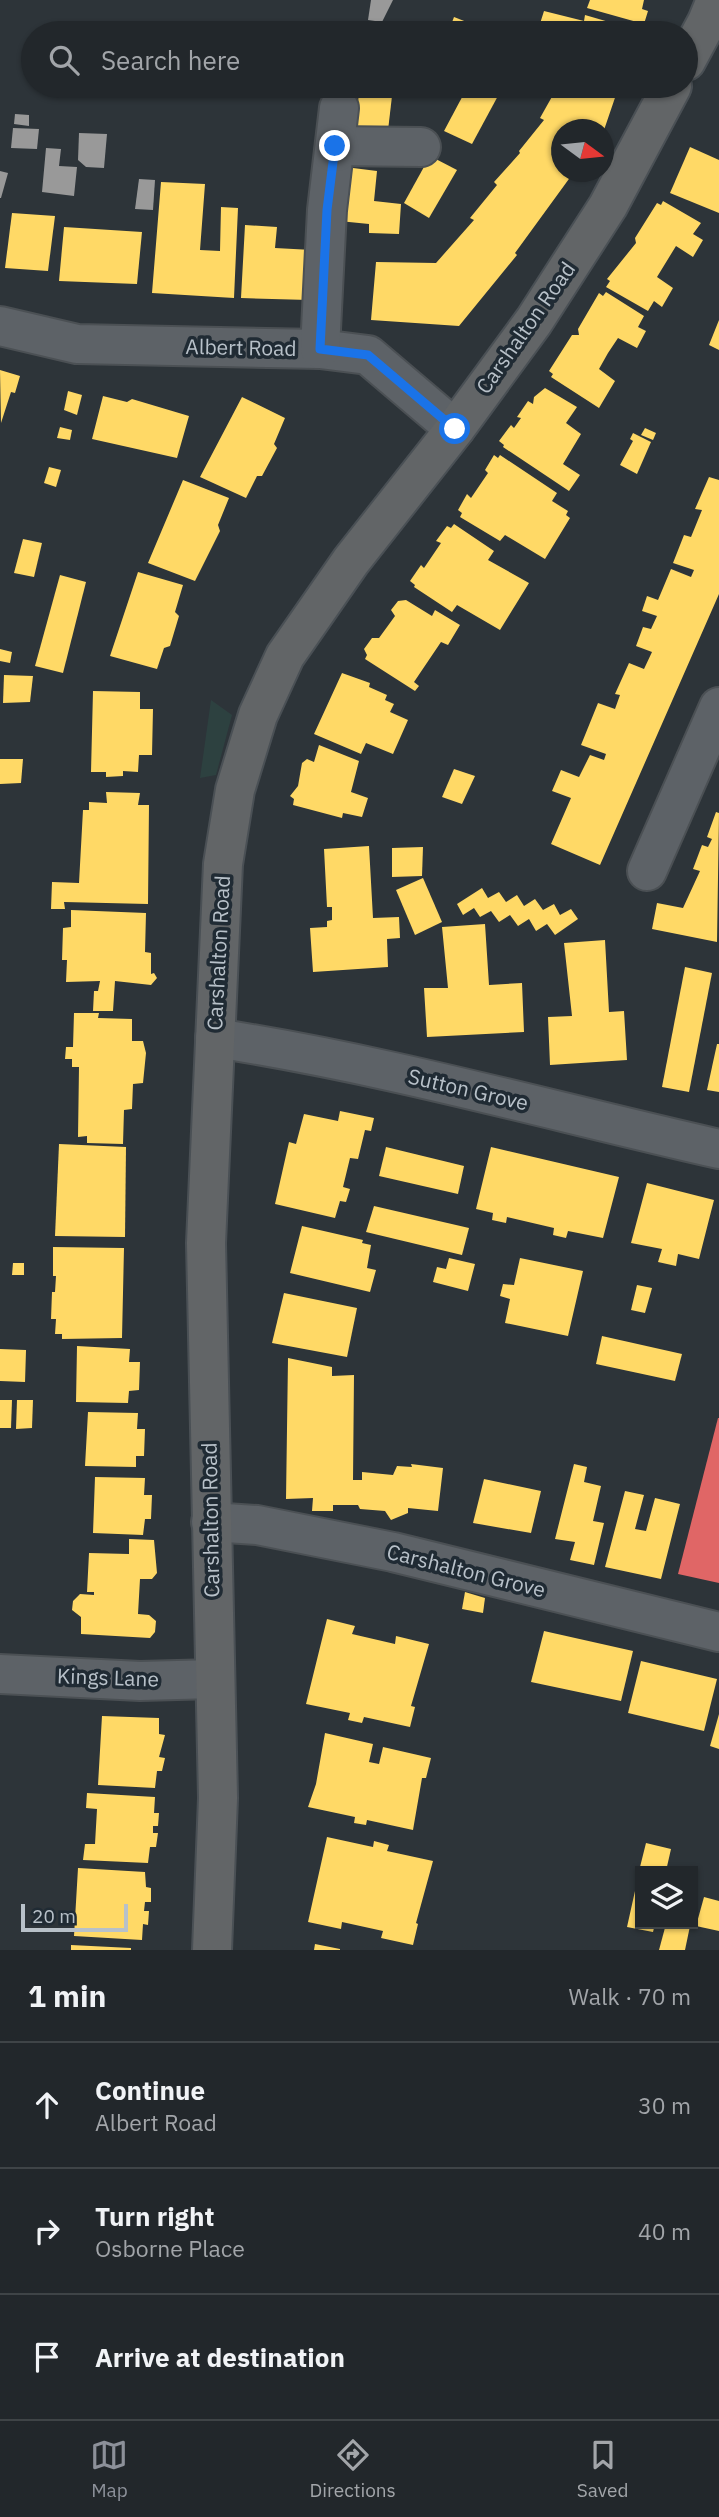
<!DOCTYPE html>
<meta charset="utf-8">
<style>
:root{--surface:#22272b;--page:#2a2f33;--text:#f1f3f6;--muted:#a2a5a9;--line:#3f4447;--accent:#8c9099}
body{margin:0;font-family:"IBM Plex Sans",sans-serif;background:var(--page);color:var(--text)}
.controls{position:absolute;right:21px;bottom:21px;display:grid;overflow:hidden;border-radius:0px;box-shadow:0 2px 5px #0004}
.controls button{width:63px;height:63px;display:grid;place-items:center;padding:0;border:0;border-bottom:2px solid var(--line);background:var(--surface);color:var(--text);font:35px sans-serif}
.compass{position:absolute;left:551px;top:119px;width:63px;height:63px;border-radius:50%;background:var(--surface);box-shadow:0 2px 5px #0004;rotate:105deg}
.scale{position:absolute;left:21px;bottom:18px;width:107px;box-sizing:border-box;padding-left:7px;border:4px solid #b8c1c9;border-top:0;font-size:19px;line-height:24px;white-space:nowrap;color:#b8c1c9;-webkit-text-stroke:5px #202b34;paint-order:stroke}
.stop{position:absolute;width:21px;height:21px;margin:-16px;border:5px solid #1a73e8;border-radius:50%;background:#fff}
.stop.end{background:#1a73e8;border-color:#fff;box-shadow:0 2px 7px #0008}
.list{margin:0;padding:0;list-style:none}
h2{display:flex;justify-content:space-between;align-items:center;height:91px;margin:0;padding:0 28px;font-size:30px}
h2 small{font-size:23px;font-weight:400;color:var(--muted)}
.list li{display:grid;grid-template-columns:46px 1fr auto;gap:21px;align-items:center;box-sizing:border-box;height:126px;padding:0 28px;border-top:2px solid var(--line)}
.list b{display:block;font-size:26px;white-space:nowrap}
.list p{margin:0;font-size:23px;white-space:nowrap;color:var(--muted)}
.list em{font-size:23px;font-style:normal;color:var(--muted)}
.icon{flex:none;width:38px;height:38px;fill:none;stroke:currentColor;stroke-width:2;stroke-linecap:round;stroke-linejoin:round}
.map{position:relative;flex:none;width:719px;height:1950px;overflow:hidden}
.search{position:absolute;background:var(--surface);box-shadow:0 2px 5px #0004;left:21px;right:21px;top:21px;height:77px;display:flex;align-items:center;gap:18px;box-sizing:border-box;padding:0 24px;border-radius:38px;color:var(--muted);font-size:26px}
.sheet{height:469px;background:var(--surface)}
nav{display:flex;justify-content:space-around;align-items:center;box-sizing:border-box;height:98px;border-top:2px solid var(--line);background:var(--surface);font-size:19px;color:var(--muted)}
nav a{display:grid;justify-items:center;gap:4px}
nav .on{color:var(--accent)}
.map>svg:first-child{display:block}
.green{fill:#2d4140}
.homes{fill:#ffd966}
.shops{fill:#e06666}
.industry{fill:#999}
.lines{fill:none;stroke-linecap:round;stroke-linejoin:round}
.street-casing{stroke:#4b5054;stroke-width:42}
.highway-casing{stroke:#4a5055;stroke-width:42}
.street{stroke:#5d6267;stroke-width:38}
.highway{stroke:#626567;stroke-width:38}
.route{stroke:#1a73e8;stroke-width:9}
.labels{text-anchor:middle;stroke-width:7;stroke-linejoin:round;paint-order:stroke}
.street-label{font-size:21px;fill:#b8c1c9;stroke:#202b34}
</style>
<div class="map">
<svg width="719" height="1950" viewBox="0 0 719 1950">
<rect width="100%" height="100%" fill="#2d3439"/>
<!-- green -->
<path class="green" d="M211,700L232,715L216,775L200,778Z"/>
<!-- homes -->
<g class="homes">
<path d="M590,0H644L642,9L648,11L644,24L587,8Z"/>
<path d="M544,11L584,21L585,15L633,29L631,33H537Z"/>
<path d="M454,17L482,28L480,33H448Z"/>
<path d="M404,86H418L415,93L403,91Z"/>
<path d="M468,86H478L499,94L472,144L444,131Z"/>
<path d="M558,86H619L604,130H562V172H574L515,253L517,255L459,326L371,320L376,262L436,263L474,220L470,218L497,185L494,182L520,153L519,151L544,120L540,118Z"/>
<path d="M359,92L392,96L387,139L355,136Z"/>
<path d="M690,147L719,160V213L670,193Z"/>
<path d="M430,156L457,170L429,218L404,203Z"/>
<path d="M345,167L377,171L374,201L401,204L399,234L369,233V224L339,221Z"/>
<path d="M161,182L205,184L200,250L220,251L221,207L238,208L234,298L152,293Z"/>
<path d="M663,201L701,223L693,234L703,240L693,257L676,246L657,277L673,288L662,307L654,301L648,311L606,287L610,281L607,279L636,243L635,238L657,203L661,205Z"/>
<path d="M12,213L55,216L48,271L5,268Z"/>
<path d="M245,225L277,227L275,248L312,250L309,300L241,298Z"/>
<path d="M64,227L142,232L137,284L59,281Z"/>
<path d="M606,292L644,316L638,327L646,331L637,348L618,338L608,353L599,369L615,381L599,408L551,377L553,374L549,371L572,335H579L578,329L599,293L603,296Z"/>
<path d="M719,320V350L709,345Z"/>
<path d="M0,370L20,376L15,393L11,392L1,423Z"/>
<path d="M545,388L577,407L566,423L581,434L563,464L580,475L569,491L503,447L504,445L499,441L511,425L514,428L521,418L517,417L528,401L533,404L534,397Z"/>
<path d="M68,391L82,395L77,415L64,410Z"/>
<path d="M103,396L127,402L132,399L189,416L177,458L92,439Z"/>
<path d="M242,397L285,418L274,444L277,448L262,476H257L246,498L200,477Z"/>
<path d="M60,427L72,430L70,440L57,438Z"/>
<path d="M645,428L656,433L653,440L641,435Z"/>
<path d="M633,433L651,442L637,474L620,465L633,441L630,439Z"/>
<path d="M494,455L498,458L500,455L557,493L552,501L568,511L566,515L570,518L545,559L505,535L500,541L460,517L462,513L458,510L467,494L471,498L488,473L485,470Z"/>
<path d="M49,467L61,470L56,487L44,483Z"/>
<path d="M709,477L719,480V594L600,865L551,844L571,798L552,791L561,770L579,777L590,755L604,760L606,754L581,745L598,703L615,709L620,695L615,694L629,663L644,669L652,652L636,646L643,627L651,629L657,616L642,611L647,596L658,600L671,569L691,577L694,570L673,563L684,535L691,537L702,510L695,509Z"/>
<path d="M183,480L229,498L218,525L220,531L195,581L148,563Z"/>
<path d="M454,524L494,551L488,560L529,583L500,630L457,605L452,612L414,587L415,585L410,581L421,565L424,568L441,543L436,541L447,526L451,528Z"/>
<path d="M23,539L42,543L34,577L14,573Z"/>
<path d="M138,572L183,585L175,612L179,616L170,646L164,648L157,669L110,656Z"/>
<path d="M60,575L86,582L63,673L35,666Z"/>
<path d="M406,600L432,616L435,610L460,625L448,645L441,642L414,682L419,686L415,691L365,659L367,655L364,649L372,638H379L395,616L391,610L398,601Z"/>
<path d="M0,649L12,652L10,663L0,661Z"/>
<path d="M342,673L370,683L369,687L387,695L385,700L394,704L390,712L408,720L393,754L366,743L361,754L314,734Z"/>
<path d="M4,675L33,676L30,702L3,703Z"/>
<path d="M93,691L140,692V709H153L152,755H139L138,772L123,771V776L106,777V772H91Z"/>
<path d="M319,745L359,761L351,792L368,798L362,817L343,813L342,818L293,805L294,799L290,796L298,786L302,763L307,759L314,762Z"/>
<path d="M0,759H23L21,783L0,784Z"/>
<path d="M454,769L475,776L462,804L442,797Z"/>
<path d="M106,792L140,793L138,805H149L148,904L64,902L65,909H51L52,882L79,883L83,810H89V802L107,803Z"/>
<path d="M716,812L719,813L717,942L652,929L657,903L683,908L700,871L693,869L702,845L708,847L712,839L707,837Z"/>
<path d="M369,846L373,918L399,917L400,938L387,939L388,967L313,972L310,928L327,927V921L332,920V907H327L324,849Z"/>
<path d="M423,847L422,876L392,877V848Z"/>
<path d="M423,878L442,922L415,935L396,890Z"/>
<path d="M482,888L488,898L499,892L506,902L517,895L524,906L535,899L543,910L554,904L560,915L571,909L578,919L555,935L547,924L536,931L529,919L518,926L510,915L499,922L491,911L480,917L474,908L463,915L457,904Z"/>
<path d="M71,910L146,913L145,952L151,953V974L154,973L157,978L151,985L115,981L113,1011H93L94,991H98L100,981L66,982L67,960H62L63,928L71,927Z"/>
<path d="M485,924L489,985L522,983L524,1032L427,1037L424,988H448L442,927Z"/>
<path d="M605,940L609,1012L624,1011L627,1060L550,1065L548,1017L572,1016L564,943Z"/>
<path d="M685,967L712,973L689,1092L662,1087Z"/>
<path d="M74,1013H99L98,1018L132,1019V1041H143L146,1053L143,1083L133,1084L132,1109L124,1110L123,1144L87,1143V1136L78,1137L79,1067H72V1059H65L66,1047H73Z"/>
<path d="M717,1044H719V1092L707,1090Z"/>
<path d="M340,1111L374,1118L371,1131L365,1130L358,1159L350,1158L343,1187L350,1189L346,1202L340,1201L335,1218L275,1204L289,1142L296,1144L304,1114L338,1121Z"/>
<path d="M59,1144L126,1147L125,1237L55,1236Z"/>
<path d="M386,1147L464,1166L458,1194L379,1176Z"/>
<path d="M491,1147L619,1177L603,1238L568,1231L566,1238L553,1235L554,1228L507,1217L506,1223L492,1220L493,1213L476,1209Z"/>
<path d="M647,1183L714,1200L699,1259L678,1254L676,1266L658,1262L662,1249L631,1243Z"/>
<path d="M374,1206L469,1228L462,1255L366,1232Z"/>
<path d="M302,1226L363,1240L362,1243L371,1245L367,1268L376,1270L370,1292L290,1273Z"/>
<path d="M53,1247L124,1248L122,1338L62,1339V1334H55L56,1319H51L52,1292H55L56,1276H53Z"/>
<path d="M449,1258L475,1264L468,1291L433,1282L437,1267L446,1269Z"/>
<path d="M520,1258L583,1271L568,1336L505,1323L510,1299L500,1296L503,1284L514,1285Z"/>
<path d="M13,1263H24V1275H12Z"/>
<path d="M637,1285L652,1288L645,1313L631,1310Z"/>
<path d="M284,1293L357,1308L347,1357L272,1343Z"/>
<path d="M602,1336L682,1354L675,1381L596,1364Z"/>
<path d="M77,1346L130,1349L129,1362H140L139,1390L129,1391L128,1403L76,1402Z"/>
<path d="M0,1349L26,1350L25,1382L0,1381Z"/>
<path d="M288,1358L332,1367V1376L354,1375L353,1480H362V1472L393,1475L397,1466L412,1467L411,1464L443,1468L438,1511L408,1508V1513L391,1520L385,1511L360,1509L358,1505H333V1511H312L313,1498L286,1499Z"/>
<path d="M0,1400H12L11,1428H0Z"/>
<path d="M17,1400H33L32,1428L16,1429Z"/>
<path d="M88,1412L138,1413L137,1429H145L144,1456H136V1467L85,1466Z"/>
<path d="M574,1464L587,1467L584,1482L601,1486L593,1521L604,1523L594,1565L570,1560L575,1542L555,1539Z"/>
<path d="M95,1477L145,1478L144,1495H152L151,1519H145L143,1535L93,1533Z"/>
<path d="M484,1479L541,1491L531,1533L473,1523Z"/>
<path d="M625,1491L644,1495L635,1529L646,1531L655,1498L680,1504L661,1579L605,1567Z"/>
<path d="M129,1539L154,1540L157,1573L152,1579H140L138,1614L149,1615L156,1621L155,1632L150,1638L81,1634V1617L72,1610L73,1601L80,1594L94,1595V1592H87L89,1553L129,1554Z"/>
<path d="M465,1592L485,1598L483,1613L462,1609Z"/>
<path d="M327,1619L355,1626L352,1634L395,1644L396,1636L429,1644L411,1706L415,1707L410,1727L364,1717L362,1723L348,1720L350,1713L306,1704Z"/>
<path d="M544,1631L633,1651L621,1701L531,1682Z"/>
<path d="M641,1661L717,1679L704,1731L628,1713Z"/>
<path d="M719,1714V1749L710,1746Z"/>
<path d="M102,1716L159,1718V1734L165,1735L159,1757L165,1758L162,1771H157L155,1788L98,1785Z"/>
<path d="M325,1733L373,1744L369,1762L379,1764L383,1747L431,1758L426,1778H422L413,1830L367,1820L366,1825L354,1823L355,1817L308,1807L316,1784Z"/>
<path d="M87,1793L155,1797L154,1813H159L158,1826H153V1833H158L156,1847H150L148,1863L83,1860L85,1844H95L97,1809L86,1808Z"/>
<path d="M327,1837L373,1847L374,1841L389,1845L387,1851L433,1861L416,1923L418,1924L413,1945L381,1938L383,1931L342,1922L341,1929L308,1922Z"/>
<path d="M646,1843L671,1849L666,1871H639Z"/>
<path d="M78,1868L145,1872L146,1887L151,1888V1902H145L144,1911H149L148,1925L143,1924L142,1940L74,1936Z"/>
<path d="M639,1873L640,1924H655L653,1932L627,1927Z"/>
<path d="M704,1897L719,1901V1931L696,1926Z"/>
<path d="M666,1924L690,1926L685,1950H659Z"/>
<path d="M315,1944L340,1949V1950H314Z"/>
<path d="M71,1945L131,1948V1950H71Z"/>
</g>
<!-- shops -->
<path class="shops" d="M718,1418H719V1583L678,1574Z"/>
<!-- industry -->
<g class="industry">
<path d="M371,0H393L382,22L368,20Z"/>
<path d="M207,25L249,32V33H205Z"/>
<path d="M15,114L29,115V126L14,124Z"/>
<path d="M13,128L39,129L37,149L11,148Z"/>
<path d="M79,133L107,134L104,168L86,167L78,160Z"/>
<path d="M46,148L61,149L59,166L77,167L74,196L42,192Z"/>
<path d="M0,171L8,173L1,198H0Z"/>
<path d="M139,179L155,180L153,210L135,209Z"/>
</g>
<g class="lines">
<defs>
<g id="street">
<path d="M335,146L421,147"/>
<path d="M0,326L77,344L320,349L368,355L455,429"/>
<path d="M320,349L327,210L339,108"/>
<path d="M647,871L719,707"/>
<path d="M215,1038C385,1064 551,1111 719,1149"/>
<path d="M211,1522L257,1525L393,1552L719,1632"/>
<path d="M0,1674L140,1681L215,1679"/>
</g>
<g id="highway">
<path d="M686,61L707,22L716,0"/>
<path d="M212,1950L218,1798L206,1243L223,864L235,790L258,715L285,656L351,561L455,429L534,321L608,206L672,86"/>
</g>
</defs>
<!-- street casing -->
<use href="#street" class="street-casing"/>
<!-- highway casing -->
<use href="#highway" class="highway-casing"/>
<!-- street -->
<use href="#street" class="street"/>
<!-- highway -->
<use href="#highway" class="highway"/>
</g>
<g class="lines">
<!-- route -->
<path class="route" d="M335,146L327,210L320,349L368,355L455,429"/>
</g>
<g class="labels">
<!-- street labels -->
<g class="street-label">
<text transform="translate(526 328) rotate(-55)" y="7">Carshalton Road</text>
<text transform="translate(241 348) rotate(1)" y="7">Albert Road</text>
<text transform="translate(219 953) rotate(-87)" y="7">Carshalton Road</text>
<text transform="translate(468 1090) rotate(13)" y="7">Sutton Grove</text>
<text transform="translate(211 1520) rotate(-91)" y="7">Carshalton Road</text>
<text transform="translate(466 1571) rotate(14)" y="7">Carshalton Grove</text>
<text transform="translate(108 1678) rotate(2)" y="7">Kings Lane</text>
</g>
</g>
</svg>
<div class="controls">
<button><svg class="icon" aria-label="layers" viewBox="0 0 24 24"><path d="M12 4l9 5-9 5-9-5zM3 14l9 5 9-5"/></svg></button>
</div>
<svg class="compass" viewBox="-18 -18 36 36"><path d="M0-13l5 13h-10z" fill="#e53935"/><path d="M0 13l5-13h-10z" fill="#a2a5a9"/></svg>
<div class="scale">20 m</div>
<div class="stop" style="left:455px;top:429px"></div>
<div class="stop end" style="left:335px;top:146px"></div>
<div class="search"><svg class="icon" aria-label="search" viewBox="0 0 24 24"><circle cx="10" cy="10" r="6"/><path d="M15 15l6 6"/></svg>Search here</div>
</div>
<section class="sheet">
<h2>1 min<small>Walk · 70 m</small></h2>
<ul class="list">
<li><svg class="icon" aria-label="ahead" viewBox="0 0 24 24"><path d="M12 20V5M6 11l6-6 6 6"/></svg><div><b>Continue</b><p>Albert Road</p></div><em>30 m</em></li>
<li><svg class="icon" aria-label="right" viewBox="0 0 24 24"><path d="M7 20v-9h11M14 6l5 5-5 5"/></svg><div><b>Turn right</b><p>Osborne Place</p></div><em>40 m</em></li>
<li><svg class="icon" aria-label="arrive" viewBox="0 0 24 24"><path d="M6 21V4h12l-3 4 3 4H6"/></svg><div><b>Arrive at destination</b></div></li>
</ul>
</section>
<nav>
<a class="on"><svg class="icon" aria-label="map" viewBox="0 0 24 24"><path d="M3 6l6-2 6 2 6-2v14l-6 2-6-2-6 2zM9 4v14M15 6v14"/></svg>Map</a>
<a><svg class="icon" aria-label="directions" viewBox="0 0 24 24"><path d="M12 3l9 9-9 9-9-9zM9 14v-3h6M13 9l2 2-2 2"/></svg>Directions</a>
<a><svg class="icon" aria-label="saved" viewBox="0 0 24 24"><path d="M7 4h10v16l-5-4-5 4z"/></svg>Saved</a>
</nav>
